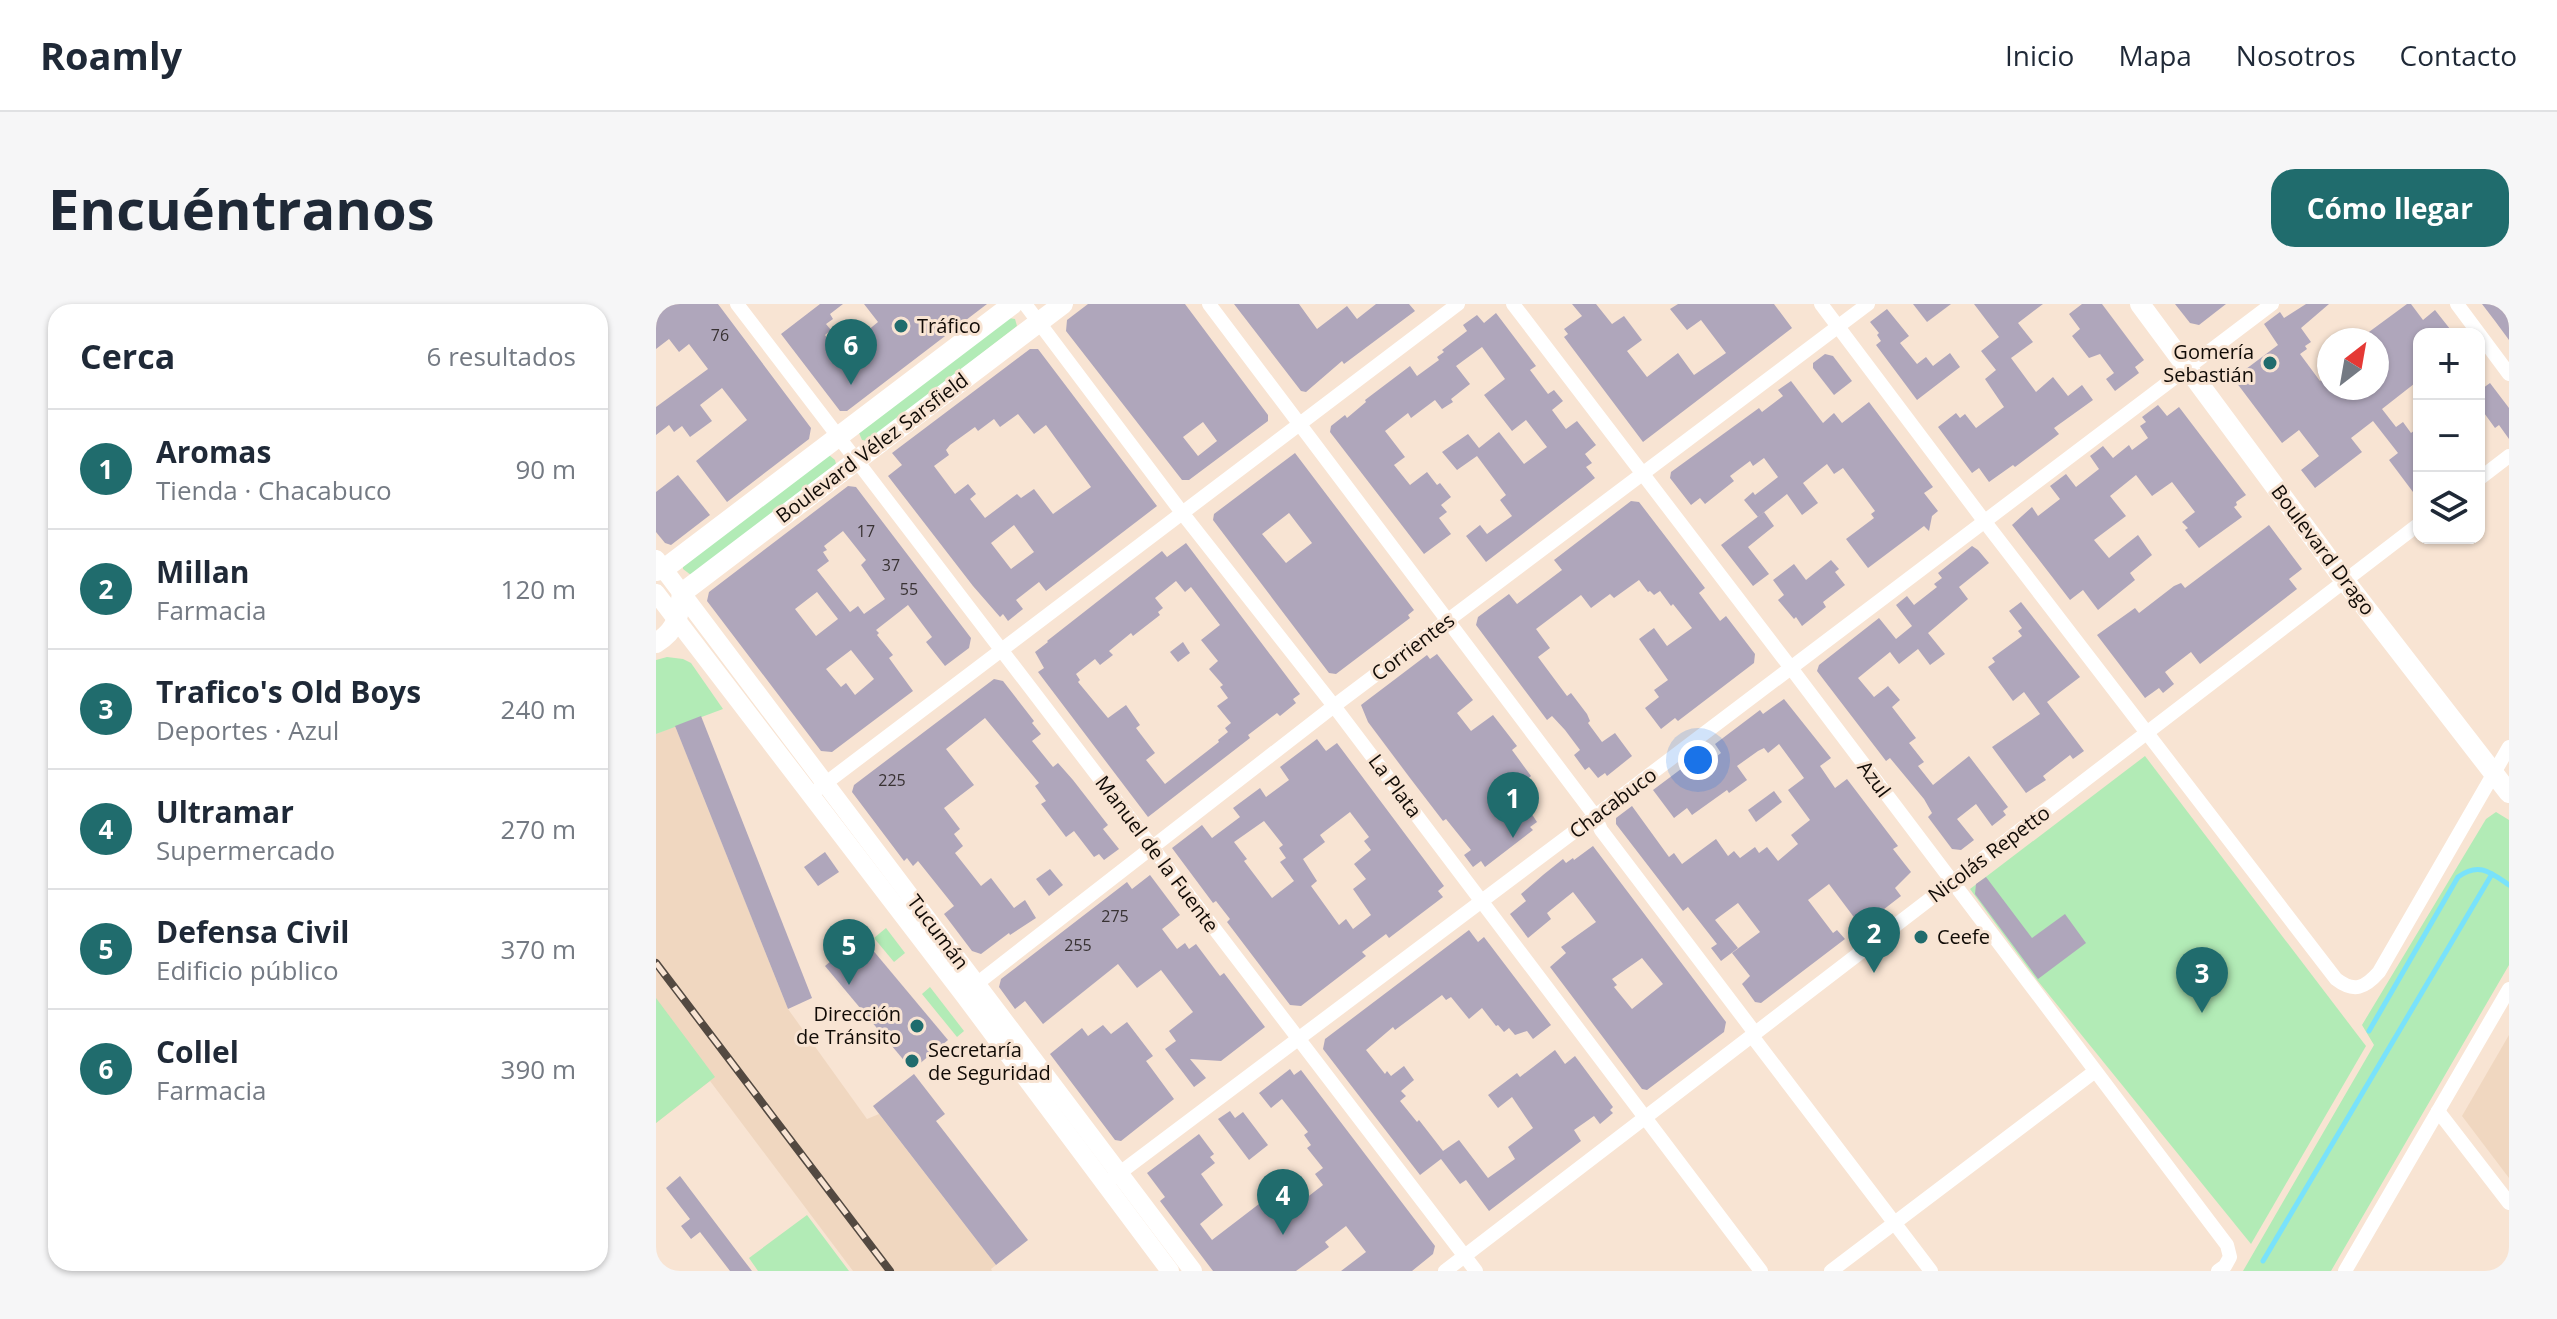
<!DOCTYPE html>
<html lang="es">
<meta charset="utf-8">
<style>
:root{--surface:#fff;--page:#f6f6f7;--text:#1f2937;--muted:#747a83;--line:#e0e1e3;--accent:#206c6d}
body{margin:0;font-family:"Open Sans",sans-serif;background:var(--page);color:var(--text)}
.controls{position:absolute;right:24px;top:24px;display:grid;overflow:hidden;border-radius:16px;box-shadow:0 2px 6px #0004}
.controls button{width:72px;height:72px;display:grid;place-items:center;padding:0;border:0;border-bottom:2px solid var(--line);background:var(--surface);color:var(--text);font:40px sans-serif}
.compass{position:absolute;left:1661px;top:24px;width:72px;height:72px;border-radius:50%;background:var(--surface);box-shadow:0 2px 6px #0004;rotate:31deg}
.you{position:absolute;left:1042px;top:456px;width:28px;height:28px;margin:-20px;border:6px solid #fff;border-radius:50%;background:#1a73e8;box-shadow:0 0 0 12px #1a73e833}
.badge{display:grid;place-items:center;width:52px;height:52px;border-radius:50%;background:var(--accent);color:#fff;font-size:26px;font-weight:700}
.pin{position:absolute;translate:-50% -66px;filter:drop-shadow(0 2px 4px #0008)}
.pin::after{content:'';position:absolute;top:42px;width:28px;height:24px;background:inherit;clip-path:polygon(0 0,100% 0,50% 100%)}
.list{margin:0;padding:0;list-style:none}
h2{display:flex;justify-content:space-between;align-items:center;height:104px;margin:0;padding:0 32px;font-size:34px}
h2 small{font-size:26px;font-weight:400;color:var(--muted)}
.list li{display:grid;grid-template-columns:52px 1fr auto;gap:24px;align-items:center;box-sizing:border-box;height:120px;padding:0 32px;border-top:2px solid var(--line)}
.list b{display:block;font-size:30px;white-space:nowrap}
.list p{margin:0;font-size:26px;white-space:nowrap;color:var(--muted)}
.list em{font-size:26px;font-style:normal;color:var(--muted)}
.icon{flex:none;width:44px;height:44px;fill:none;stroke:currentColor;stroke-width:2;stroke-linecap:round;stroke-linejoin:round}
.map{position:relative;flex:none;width:1853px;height:967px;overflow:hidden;border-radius:24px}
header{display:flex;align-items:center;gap:48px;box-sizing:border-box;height:112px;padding:0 40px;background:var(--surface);border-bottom:2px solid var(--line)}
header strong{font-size:38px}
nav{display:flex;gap:44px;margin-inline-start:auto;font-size:28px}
.intro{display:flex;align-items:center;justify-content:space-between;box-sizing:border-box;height:192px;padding:0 48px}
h1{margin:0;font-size:56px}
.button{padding:20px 36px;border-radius:24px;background:var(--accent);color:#fff;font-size:28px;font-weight:700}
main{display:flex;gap:48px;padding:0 48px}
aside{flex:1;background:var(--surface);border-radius:24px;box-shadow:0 2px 6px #0004}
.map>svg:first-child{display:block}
.built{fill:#f0d7c0}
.green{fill:#b2ebb6}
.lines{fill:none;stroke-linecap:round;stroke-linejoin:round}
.stream{stroke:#79e2fb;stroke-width:5}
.building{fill:#afa6bb;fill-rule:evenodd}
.minor{stroke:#fff;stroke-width:14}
.tertiary{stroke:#fff;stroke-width:18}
.secondary{stroke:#fff;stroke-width:20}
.rail-casing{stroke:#534941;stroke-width:8}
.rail{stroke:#f8e4d3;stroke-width:5;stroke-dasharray:15;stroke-linecap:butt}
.poi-dot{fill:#206c6d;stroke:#f8e4d3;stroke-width:3}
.labels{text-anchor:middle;stroke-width:6;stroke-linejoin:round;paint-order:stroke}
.number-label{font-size:16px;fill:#383233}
.poi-label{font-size:20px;fill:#110b06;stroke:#f8e4d3;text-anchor:start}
.street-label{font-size:20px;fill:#110b06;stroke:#f8e4d3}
</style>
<header>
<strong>Roamly</strong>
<nav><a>Inicio</a><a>Mapa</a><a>Nosotros</a><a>Contacto</a></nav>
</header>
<div class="intro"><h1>Encuéntranos</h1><a class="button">Cómo llegar</a></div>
<main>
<aside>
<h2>Cerca<small>6 resultados</small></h2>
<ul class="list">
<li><span class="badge">1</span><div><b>Aromas</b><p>Tienda · Chacabuco</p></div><em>90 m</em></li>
<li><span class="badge">2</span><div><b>Millan</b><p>Farmacia</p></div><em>120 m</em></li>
<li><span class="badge">3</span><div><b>Trafico's Old Boys</b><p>Deportes · Azul</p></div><em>240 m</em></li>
<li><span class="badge">4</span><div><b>Ultramar</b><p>Supermercado</p></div><em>270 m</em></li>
<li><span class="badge">5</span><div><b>Defensa Civil</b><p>Edificio público</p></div><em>370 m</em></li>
<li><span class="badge">6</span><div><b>Collel</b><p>Farmacia</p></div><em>390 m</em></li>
</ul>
</aside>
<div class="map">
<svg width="1853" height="967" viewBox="0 0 1853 967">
<rect width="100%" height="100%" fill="#f8e4d3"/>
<!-- built -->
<g class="built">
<path d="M19,422L132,705L211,815L223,810L340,961L335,965L336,967H197L54,777L0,819V430Z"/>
<path d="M1853,731V874L1806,812Z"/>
</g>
<!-- green -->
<g class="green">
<path d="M353,14L359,15L361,22L213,137L206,136L203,129Z"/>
<path d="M173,151L179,156L180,160L35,271L27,265V262Z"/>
<path d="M11,353L27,355L35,359L67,405L0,430V356Z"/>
<path d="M1489,452L1710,742L1595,940L1381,676L1314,585Z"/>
<path d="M1840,508L1853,516V661L1675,967H1587L1718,741L1706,721L1830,515Z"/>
<path d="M230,624L249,649L238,658L218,634Z"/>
<path d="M274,683L308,727L301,733L266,690Z"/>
<path d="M0,694L59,773L0,819Z"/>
<path d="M151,911L193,967H102L93,954Z"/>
</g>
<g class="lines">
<!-- stream -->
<g class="stream">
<path d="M1713,727L1802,573C1823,558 1834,568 1853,581"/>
<path d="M1607,957L1836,570"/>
</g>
</g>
<!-- building -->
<g class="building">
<path d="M0,0H62L155,124L153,135L71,198L40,157L91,116L66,84L44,101L56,117L34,133L26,122L18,128L13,121L0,131V103L52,65L33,40L23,48L13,35L0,45Z"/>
<path d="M164,0H187L174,10L177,15L170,20L175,26L169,31L183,50L222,18L208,0H331L191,107H184L125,30Z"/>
<path d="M432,0H529L612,111V117L533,176H526L410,27L411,16ZM547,118L561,137L542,152L527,133Z"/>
<path d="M578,0H643L661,25L691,2L701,15L720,0H753L759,7L688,60L686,57L650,88L645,87Z"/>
<path d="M916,0H940L956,20L968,12L986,36L971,47L991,73L1022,49L1038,71L1070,49L1045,16L1031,26L1014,5L1022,0H1118L1136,24L987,138L908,33L912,30L908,25L926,12Z"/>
<path d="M1257,0H1295L1271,18Z"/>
<path d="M1318,0H1387L1362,19L1377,38L1355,54L1380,88L1397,73L1412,92L1426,81L1437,96L1398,124L1403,130L1359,163L1357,161L1333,178L1323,164L1316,169L1282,123L1300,109L1304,114L1309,110L1320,124L1348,103L1329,75L1340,66L1325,47L1343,33Z"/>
<path d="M1426,0H1446L1488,56L1479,63L1483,69L1459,87L1450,75L1458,69L1444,50L1433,54L1416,32L1424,25L1413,10Z"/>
<path d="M1519,0H1570L1543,21L1534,19Z"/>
<path d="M1650,0H1673L1645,24L1655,38L1649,42L1651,45L1644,50L1664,77L1673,71V84H1721V36H1702L1751,0H1755L1767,16L1779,6L1798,30H1763V76L1726,105L1740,123L1747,118L1755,129L1763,123V196L1733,156L1742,149L1717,117L1695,134L1706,148L1659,184L1645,166L1663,152L1643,126L1626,139L1580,78L1578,74L1622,41L1608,20L1624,8L1628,14Z"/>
<path d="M1826,0H1853V36L1839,17Z"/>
<path d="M1231,5L1253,32L1244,39L1261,60L1270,53L1277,62L1294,49L1304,63L1261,96L1220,41L1225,37L1221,31L1223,29L1214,18Z"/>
<path d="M840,9L880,62L874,66L892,90L898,86L907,97L896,106L910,125L921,117L940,141L929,150L936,159L930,163L939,174L830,258L810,232L824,221L831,230L856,212L844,196L850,191L821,152L801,166L786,148L812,130L823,144L843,128L868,160L891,143L870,116L856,127L828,91L849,75L826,43L800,62L814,80L795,95L797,98L786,105L779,96L755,114L752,109L729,127L749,153L738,161L754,181L771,168L781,181L784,179L795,193L785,201L791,208L783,214L795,230L768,250L674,128L675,122L689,111L691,114L710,98L709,96L754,62L761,72L783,56L781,53L788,48L786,46L811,27L807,21L821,11L828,19Z"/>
<path d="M374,45H382L501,202L390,287L383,278L360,296L367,305L352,317L347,310L344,313L317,282L232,172L246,161L236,149ZM362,110L378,130L390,121L435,183L397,210L378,185L365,194L361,190L329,214L314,195L320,190L312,180L299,190L278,162L293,151L290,146L294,141L319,123L322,127L338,115L344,123ZM358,221L378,248L355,265L335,239Z"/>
<path d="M1169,50L1177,52L1196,77L1178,91L1157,64V59Z"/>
<path d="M1135,77L1167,119L1178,109L1186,119L1213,98L1277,183L1268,189L1282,207L1276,212L1273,227L1268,222L1212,264L1190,235L1218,214L1215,210L1219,207L1187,164L1178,170L1171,160L1147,179L1162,199L1146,211L1131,190L1102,213L1088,196L1097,188L1099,191L1122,173L1108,154L1097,162L1094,157L1074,172L1078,177L1049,200L1044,194L1035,201L1014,174L1015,168L1103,104L1106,108L1127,92L1122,86Z"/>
<path d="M1834,79L1853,104V135L1843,121L1839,124L1823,102V87Z"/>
<path d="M1502,101L1511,112L1523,103L1590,191L1580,198L1581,201L1578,203L1586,213L1543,244L1529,226L1532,224L1526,218L1539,208L1516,178L1496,192L1480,171L1454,192L1470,212L1438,236L1453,254L1482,231L1496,251L1474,269L1479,276L1442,306L1427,286L1414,296L1356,221L1376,203L1382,212L1404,195L1394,182L1410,170L1420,183L1443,165L1434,152L1447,142L1457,154L1473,141L1476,146L1492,134L1484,122L1490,118L1486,113Z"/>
<path d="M639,149L758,306L752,311L754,314L680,370L673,369L557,216L558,210ZM633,209L656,239L630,259L606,230Z"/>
<path d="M22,171L54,211L15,241L9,239L0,228V188Z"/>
<path d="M192,182L200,183L315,334L313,344L289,362L270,338L276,333L252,301L220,326L223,329L221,331L237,351L233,354L257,387L176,448L165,447L51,297L53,288ZM187,227L210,256L205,261L229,295L208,310L202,302L194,308L161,266L173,257L167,248L171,246L168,242ZM161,288L182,315L160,332L139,305ZM195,346L218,375L199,391L190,379L185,383L170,365Z"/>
<path d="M975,197L983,198L1049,284L1043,289L1064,317L1070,312L1099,350L1098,359L1022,417L1019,414L1005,425L989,404L1003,393L998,386L1012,376L983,335L998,324L1011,342L1036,324L1017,300L1015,302L1004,287L998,291L994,287L992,288L983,276L958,294L954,290L935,304L925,291L880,325L894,344L882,353L911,392L915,389L931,410L934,417L932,419L946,438L959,429L976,452L951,472L949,469L942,474L933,463L929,466L918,451L924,446L909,426L896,412L891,416L820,321L822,313L853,290L861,300L906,266L898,256Z"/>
<path d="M1108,208L1118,222L1092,243L1113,270L1097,282L1065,241Z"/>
<path d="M1613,221L1646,265L1633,275L1641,285L1544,360L1535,348L1509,368L1518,380L1507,389L1503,384L1489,394L1441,331L1479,304L1483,309L1518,282L1525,279L1529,284Z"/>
<path d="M530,239L644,390L637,395L640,399L624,412L621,409L592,431L594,434L492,513L382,368L388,364L379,348L392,338L391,337L506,247L511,253ZM520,277L529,288L535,283L564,321L545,336L562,357L553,365L567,381L564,383L572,394L561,402L575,419L569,424L572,428L562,436L563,438L509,480L490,456L499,449L480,424L484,421L470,401L452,414L422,378L424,376L420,370L439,355L444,361L457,351L453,347L475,329L477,332L504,311L502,308L507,304L499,294Z"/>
<path d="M1316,242L1322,246L1333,259L1303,283L1312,295L1272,329L1289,350L1274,361L1262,345L1243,360L1234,348L1202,374L1218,393L1232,382L1244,396L1236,403L1260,434L1253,439L1268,458L1262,462L1277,481L1313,452L1352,503L1347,507L1350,511L1336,522L1320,500L1301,515L1318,536L1305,546L1296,545L1272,513L1276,509L1268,495L1234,454L1230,457L1161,367L1163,361L1223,314L1240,335L1256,322L1240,301L1251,292L1258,301L1281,283L1278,280L1286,274L1282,269Z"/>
<path d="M1175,256L1183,265L1179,268L1189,281L1167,298L1170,303L1146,322L1140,313L1138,315L1122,296L1128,291L1117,276L1138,260L1150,276Z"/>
<path d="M1365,298L1424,373L1391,398L1428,447L1417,455L1414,451L1387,472L1390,476L1370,489L1336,443L1384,410L1368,388L1357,397L1332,363L1339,358L1336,354L1366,332L1362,327L1366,324L1353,307Z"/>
<path d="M527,338L534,349L522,358L514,348Z"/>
<path d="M781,350L817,396L801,409L815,427L837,411L861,442L856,446L875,472L860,486L881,518L874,523L877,526L829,563L825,557L817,563L808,551L815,546L790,515L787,517L754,474L712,418L705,401L771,351L774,355Z"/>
<path d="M338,375L347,377L378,417L376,419L385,430L376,437L397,463L402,459L417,476L452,521L447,525L463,545L448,556L443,550L438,553L418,527L410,533L385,500L390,497L379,482L383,479L329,414L290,445L318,481L288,504L304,525L298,530L307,542L299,549L325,582L335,574L358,604L369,596L380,614L354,631L353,629L325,650L316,647L288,610L298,602L262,557L257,562L251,554L248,557L196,488L198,481Z"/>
<path d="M1128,395L1175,454L1164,462L1179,484L1191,475L1242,542L1237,545L1255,568L1239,584L1245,592L1223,609L1218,603L1200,616L1173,580L1152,596L1177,629L1181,626L1189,635L1105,699L1099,698L1086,680L1094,672L1076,649L1104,628L1082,599L1059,616L1082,644L1065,657L1055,644L1061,640L1032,603L1027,607L960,520V514L976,502L1013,553L1018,549L1026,560L1060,535L1072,552L1078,547L1084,554L1099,543L1103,549L1111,543L1122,557L1142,540L1135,531L1154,516L1132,486L1148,474L1123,440L1112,449L1108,444L1102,447L1081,462L1091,476L1073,489L1071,486L1036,511L1031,504L1018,514L997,486L1033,459L1039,468L1065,449L1059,440L1104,406L1107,410Z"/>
<path d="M45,412L156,694L132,705L19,422Z"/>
<path d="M661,435L670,447L681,439L788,582L782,587L787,593L733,634L730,630L706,648L710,652L645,702L634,701L571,618L574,615L560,597L557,599L516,544L546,521L556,534L584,513L577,504L604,484L610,493L633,476L624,463ZM694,508L713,533L708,537L715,546L698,560L710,575L697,585L715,611L697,625L690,615L683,621L655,582L661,577L647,555L669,538L664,531ZM608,517L627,541L623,544L630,554L624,558L638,577L616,594L588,557L591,555L578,538Z"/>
<path d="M1118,487L1126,498L1100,518L1092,506Z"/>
<path d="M937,542L1070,718L1068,728L991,786L986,785L894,663L910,649L905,643L940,618L917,588L891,609L895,615L872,634L854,610L870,597L865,590L887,571L907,555L910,559L917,554L918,556ZM986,654L1007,680L976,705L958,683L961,681L956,675Z"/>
<path d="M169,548L183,568L162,582L148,563Z"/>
<path d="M394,565L407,581L393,592L380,575Z"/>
<path d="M494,571L524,611L506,625L521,645L529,639L533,645L540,640L564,672L568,669L609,723L565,757L534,755L550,774L538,783L509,745L520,737L513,727L537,708L505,666L481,684L462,660L387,720L369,697L359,705L343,683L345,675L471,578L476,585Z"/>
<path d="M1330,573L1376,634L1409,610L1430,639L1382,675L1319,590L1320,580Z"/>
<path d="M813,626L822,638L828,633L895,721L877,735L871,727L859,731L853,724L848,728L842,721L840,722L826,704L813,715L795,693L790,696L786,691L739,726L737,723L710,746L729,770L731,767L735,772L748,762L758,776L745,787L750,792L744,797L761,818L763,816L787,847L803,836L832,874L859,855L852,843L877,824L856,793L842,804L832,791L861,769L864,773L899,746L909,760L919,752L957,803L954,806L957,809L944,820L938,812L918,826L925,837L833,907L810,876L804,880L785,855L764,871L667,745L669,735Z"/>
<path d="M205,632L292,736L256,766L169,662Z"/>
<path d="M471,718L497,752L490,757L518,795L465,837L459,836L394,750L426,724L432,732L447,721L455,730Z"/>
<path d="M634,765L638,771L645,766L779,942L777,950L756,967H685L710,948L690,922L669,938L673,943L640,967H557L504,897L509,893L491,869L543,830L558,850L554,853L559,859L545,870L567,901L544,920L556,936L616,890L620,896L626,892L636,905L667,881L659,870L667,864L651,844L655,841L648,831L652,828L626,795L615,804L603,789Z"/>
<path d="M258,770L289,810L280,817L372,936L340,961L217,802Z"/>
<path d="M574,807L579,814L587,808L612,841L593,856L562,815Z"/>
<path d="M24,872L86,954L96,967H74L44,928L35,935L25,922L34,915L10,884Z"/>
</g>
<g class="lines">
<!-- minor -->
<g class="minor">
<path d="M81,0L820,967"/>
<path d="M369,0L527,210L678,402L1105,967"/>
<path d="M553,0L939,512L945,526L1099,729"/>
<path d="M857,0L1135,364L1571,941L1574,953L1569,962L1562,967"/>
<path d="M1165,0L1329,218L1680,675C1698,689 1709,684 1723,668L1853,443"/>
<path d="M1801,0L1853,70"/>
<path d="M1823,175L1853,152"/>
<path d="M162,485L802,0"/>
<path d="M314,685L678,402L1212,0"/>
<path d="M1096,732L1275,967"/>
<path d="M1782,807L1853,899"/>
<path d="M457,874L939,512L1616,0"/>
<path d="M789,967L1763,220"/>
<path d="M1175,967L1438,768"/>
<path d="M1689,967L1853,685"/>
</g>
<!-- tertiary -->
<g class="tertiary">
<path d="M0,255L537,967"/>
<path d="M0,289L307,690L514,967"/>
</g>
<!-- secondary -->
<g class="secondary">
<path d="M1484,0L1689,277L1853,489"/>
<path d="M0,267L8,265L357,0"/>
<path d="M0,339C21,326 23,312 26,289L407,0"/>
</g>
<defs>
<path id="rail" d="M0,659L234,967"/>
</defs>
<!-- rail casing -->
<use href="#rail" class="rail-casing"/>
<!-- rail -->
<use href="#rail" class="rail"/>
</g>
<!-- markers -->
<g class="poi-dot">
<circle cx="245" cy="22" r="8"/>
<circle cx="1614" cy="59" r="8"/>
<circle cx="1265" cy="633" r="8"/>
<circle cx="261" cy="722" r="8"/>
<circle cx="256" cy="757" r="8"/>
</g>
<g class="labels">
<!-- number labels -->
<g class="number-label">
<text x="64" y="37">76</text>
<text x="210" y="233">17</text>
<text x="235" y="267">37</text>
<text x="253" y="291">55</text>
<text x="236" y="482">225</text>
<text x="459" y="618">275</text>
<text x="422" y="647">255</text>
</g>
<!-- poi labels -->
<g class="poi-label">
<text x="261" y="29">Tráfico</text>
<text x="1598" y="55" text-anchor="end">Gomería<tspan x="1598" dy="23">Sebastián</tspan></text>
<text x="1281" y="640">Ceefe</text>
<text x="245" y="717" text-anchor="end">Dirección<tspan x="245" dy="23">de Tránsito</tspan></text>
<text x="272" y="753">Secretaría<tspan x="272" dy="23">de Seguridad</tspan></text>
</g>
<!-- street labels -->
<g class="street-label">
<text transform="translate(216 144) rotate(-37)" y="7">Boulevard Vélez Sarsfield</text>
<text transform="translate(1667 246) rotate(53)" y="7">Boulevard Drago</text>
<text transform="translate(757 343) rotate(-37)" y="7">Corrientes</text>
<text transform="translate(1218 475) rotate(53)" y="7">Azul</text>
<text transform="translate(739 482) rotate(53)" y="7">La Plata</text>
<text transform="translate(957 499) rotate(-37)" y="7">Chacabuco</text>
<text transform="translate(501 550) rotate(53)" y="7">Manuel de la Fuente</text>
<text transform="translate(1333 550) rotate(-37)" y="7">Nicolás Repetto</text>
<text transform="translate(282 628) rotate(53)" y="7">Tucumán</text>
</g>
</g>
</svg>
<div class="controls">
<button>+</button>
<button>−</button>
<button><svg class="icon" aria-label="layers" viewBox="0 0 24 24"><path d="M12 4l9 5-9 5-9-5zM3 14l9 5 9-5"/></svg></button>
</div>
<svg class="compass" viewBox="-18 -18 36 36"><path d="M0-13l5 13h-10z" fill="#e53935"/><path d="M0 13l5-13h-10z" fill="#747a83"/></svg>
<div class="you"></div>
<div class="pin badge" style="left:857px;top:534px">1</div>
<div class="pin badge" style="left:1218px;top:669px">2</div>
<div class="pin badge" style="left:1546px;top:709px">3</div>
<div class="pin badge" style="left:627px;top:931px">4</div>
<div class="pin badge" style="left:193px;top:681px">5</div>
<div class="pin badge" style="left:195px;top:81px">6</div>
</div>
</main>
